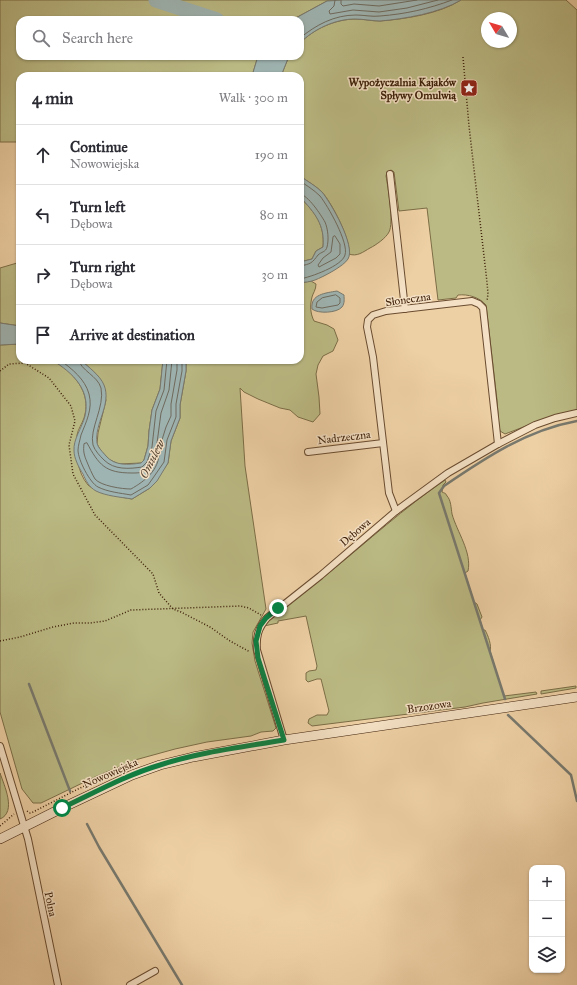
<!DOCTYPE html>
<meta charset="utf-8">
<style>
:root{--surface:#fff;--page:#f2f2f3;--text:#2b2b33;--muted:#7c7c81;--line:#e1e1e2}
body{margin:0;font-family:"IM FELL Great Primer",serif;background:var(--page);color:var(--text)}
.controls{position:absolute;right:12px;bottom:12px;display:grid;overflow:hidden;border-radius:8px;box-shadow:0 1px 3px #0004}
.controls button{width:36px;height:36px;display:grid;place-items:center;padding:0;border:0;border-bottom:1px solid var(--line);background:var(--surface);color:var(--text);font:20px sans-serif}
.compass{position:absolute;left:481px;top:12px;width:36px;height:36px;border-radius:50%;background:var(--surface);box-shadow:0 1px 3px #0004;rotate:308deg}
.stop{position:absolute;width:12px;height:12px;margin:-9px;border:3px solid #0b8043;border-radius:50%;background:#fff}
.stop.end{background:#0b8043;border-color:#fff;box-shadow:0 1px 4px #0008}
.list{margin:0;padding:0;list-style:none}
h2{display:flex;justify-content:space-between;align-items:center;height:52px;margin:0;padding:0 16px;font-size:17px}
h2 small{font-size:13px;font-weight:400;color:var(--muted)}
.list li{display:grid;grid-template-columns:26px 1fr auto;gap:12px;align-items:center;box-sizing:border-box;height:60px;padding:0 16px;border-top:1px solid var(--line)}
.list b{display:block;font-size:15px;white-space:nowrap}
.list p{margin:0;font-size:13px;white-space:nowrap;color:var(--muted)}
.list em{font-size:13px;font-style:normal;color:var(--muted)}
.icon{flex:none;width:22px;height:22px;fill:none;stroke:currentColor;stroke-width:2;stroke-linecap:round;stroke-linejoin:round}
.map{position:relative;flex:none;width:577px;height:985px;overflow:hidden}
.search{position:absolute;background:var(--surface);box-shadow:0 1px 3px #0004;left:16px;top:16px;width:288px;height:44px;display:flex;align-items:center;gap:10px;box-sizing:border-box;padding:0 14px;border-radius:12px;color:var(--muted);font-size:15px}
.panel{position:absolute;background:var(--surface);box-shadow:0 1px 3px #0004;left:16px;top:72px;width:288px;height:292px;border-radius:12px}
.map>svg:first-child{display:block}
.green{fill:#bbba84;stroke:#7c6d46;fill-rule:evenodd}
.water{fill:#9eb4b2;stroke:#78796e}
.lines{fill:none;stroke-linecap:round;stroke-linejoin:round}
.shore{stroke:#6e6a5e;stroke-width:1}
.stream{stroke:#78796e;stroke-width:2.5}
.river{stroke:#9eb4b2;stroke-width:15}
.minor-casing{stroke:#6a4c30;stroke-width:8}
.secondary-casing{stroke:#3e2009;stroke-width:10}
.path{stroke:#3e2009;stroke-width:1.5;stroke-dasharray:1 2;stroke-linecap:butt}
.minor{stroke:#f4e0c4;stroke-width:6}
.secondary{stroke:#f4e0c4;stroke-width:9}
.route{stroke:#0b8043;stroke-width:5}
.labels{text-anchor:middle;stroke-width:3;stroke-linejoin:round;paint-order:stroke}
.poi-label{font-size:11px;font-weight:bold;fill:#3e2009;stroke:#f4e0c4;text-anchor:end}
.street-label{font-size:11px;fill:#3e2009;stroke:#f4e0c4}
.water-label{font-size:12px;font-style:italic;fill:#564533;stroke:#f4e0c4}
</style>
<div class="map">
<svg width="577" height="985" viewBox="0 0 577 985">
<rect width="100%" height="100%" fill="#eed0a5"/>
<filter id="stains"><feTurbulence type="fractalNoise" baseFrequency=".005" numOctaves="4"/><feColorMatrix values="0 0 0 0 .2 0 0 0 0 .09 0 0 0 0 .02 0 0 0 .5 -.17"/></filter>
<radialGradient id="worn" r=".72"><stop offset=".6" stop-color="#630" stop-opacity="0"/><stop offset="1" stop-color="#630" stop-opacity=".3"/></radialGradient>
<!-- green -->
<g class="green">
<path d="M0,0H343L327,1L292,20H20V56H258L252,76H20V142H0Z"/>
<path d="M461,0H566L577,10V410L555,415L505,434L500,431L499,427L497,400L486,305C479,297 468,294 458,295L456,298L438,300L427,208L399,211L394,172L391,170L387,172L386,176C388,187 394,223 389,232C386,238 376,245 370,248C363,252 357,257 349,254C351,240 331,201 321,191C314,185 307,181 300,176V76H281L289,56H300V43C313,29 336,19 356,19C364,19 372,21 380,21C405,19 439,14 461,0ZM487,18H511V42H487Z"/>
<path d="M300,197C315,213 325,224 323,247L316,251L312,259L300,262Z"/>
<path d="M17,263H20V326L0,323V268Z"/>
<path d="M311,281L316,284C316,290 313,293 312,297C310,305 310,313 314,321L327,325L334,329L338,340L333,351L323,356L318,365L316,374L319,397L320,414L313,422L298,417L290,410L280,408L258,399L244,392L240,388L245,466L266,609L253,632L252,643L255,661L276,728L273,731L261,732L251,736L207,742L175,749L135,760L97,776L41,803H33L22,789L0,712V345L20,344V360C44,360 55,356 73,376C84,388 89,402 84,418C82,424 78,429 77,435C75,451 77,472 88,485C96,493 121,497 132,499L150,488L168,463L171,441L180,418V405L186,371V360H300V283Z"/>
<path d="M81,360H163L160,389L152,410L149,431L148,446L144,460L141,463L119,464L110,460L101,451L97,444L98,433L106,400L98,376Z"/>
<path d="M445,480L446,482L443,485L442,492C444,493 446,493 447,496C451,500 451,508 452,514C457,532 472,552 468,571L465,573L474,602L477,604L482,617L480,620L483,630H485C488,635 492,646 490,651L504,696L536,692L537,694L483,703L465,707L312,726L308,723L309,719L317,715H327L329,711L321,679H317L308,682L306,680V673L309,671L316,670L317,666L306,616L278,621V623L264,626L267,622C288,606 309,589 330,572C368,541 404,508 445,480Z"/>
<path d="M576,686V688L541,694V691Z"/>
<path d="M0,773C4,785 17,812 0,819Z"/>
</g>
<!-- water -->
<g class="water">
<path d="M343,0H461C440,13 404,19 380,21C372,21 364,19 355,19C335,19 314,29 300,43V20H292L327,1Z"/>
<path d="M258,56H289L281,76H252Z"/>
<path d="M300,176C307,181 316,186 322,192C331,203 356,246 348,259C344,266 323,277 315,280C310,282 305,282 300,283V262L312,259L316,251L323,247C325,225 315,213 300,197Z"/>
<path d="M337,291L344,295C344,299 345,303 342,307C337,313 318,314 312,309C310,294 326,293 337,291Z"/>
<path d="M0,323L20,326V344L0,345Z"/>
<path d="M52,360H81C88,367 100,375 104,385C112,404 94,424 97,443C98,448 103,452 106,456C115,466 128,465 141,463L144,460L148,446L149,431L152,410L160,389L163,360H186V371L180,405V418L171,441L168,463L157,481L150,488L132,499C120,497 106,496 96,491C89,487 86,481 83,474C79,468 74,458 74,451C73,439 82,428 85,416C91,390 73,373 52,360Z"/>
</g>
<g class="lines">
<!-- shore -->
<g class="shore">
<path d="M335,0L334,6L329,11L330,14L353,10L379,12L407,8L438,0"/>
<path d="M341,0V4L343,6L354,4L379,6L417,0"/>
<path d="M300,38C316,25 334,15 356,15C364,15 372,17 380,16C406,14 428,9 452,0"/>
<path d="M300,181C306,185 314,190 320,196C328,206 349,243 345,255C342,266 311,277 300,279"/>
<path d="M300,194C308,195 321,215 325,222C328,229 329,240 327,247C326,252 321,252 318,255C312,263 311,264 300,266"/>
<path d="M335,236L340,244V254L336,258L319,267L318,265L323,258L331,252L333,237Z"/>
<path d="M336,295L340,298V303L338,305L322,308L316,307L317,302L322,298Z"/>
<path d="M60,360C72,369 85,379 89,394C93,409 86,422 81,435C80,440 78,446 78,450C78,460 90,483 98,487C108,492 120,493 131,495L148,485L153,478L164,462L167,440L176,417V404L182,371V360"/>
<path d="M79,360C80,370 98,376 101,388C105,407 89,429 93,445C95,451 100,456 104,460C114,470 129,469 142,467L147,462L152,447L156,411L164,390L167,360"/>
<path d="M172,360L169,390L161,413L157,443L159,445L161,443L166,427L171,416V404L177,370V360"/>
<path d="M87,443C99,465 105,473 132,473C137,473 143,473 147,470C153,465 153,457 157,451L159,453C159,470 145,481 131,489C122,489 101,486 95,479C92,474 89,467 87,462C84,455 83,451 84,444Z"/>
</g>
<!-- stream -->
<g class="stream">
<path d="M29,684L70,791"/>
<path d="M505,699L439,493L444,486C485,458 527,430 577,421"/>
<path d="M508,715L571,775L577,801"/>
<path d="M87,824L99,847L182,985"/>
</g>
<!-- river -->
<path class="river" d="M156,0L217,20"/>
<defs>
<g id="minor">
<path d="M390,174L405,309"/>
<path d="M308,452L383,443"/>
<path d="M396,511L389,493L373,357L367,327L368,320L373,315L386,311L472,301L479,304L483,308L498,444"/>
<path d="M284,740L257,650C256,637 258,628 267,618L320,576L396,511L448,473L498,444L535,425L555,418L577,413"/>
<path d="M0,746L28,839L58,985"/>
<path d="M130,985L155,971"/>
</g>
<path id="secondary" d="M0,839L62,808L132,775L160,765L193,757L284,740L577,697"/>
</defs>
<!-- minor casing -->
<use href="#minor" class="minor-casing"/>
<!-- secondary casing -->
<use href="#secondary" class="secondary-casing"/>
<!-- path -->
<g class="path">
<path d="M463,57L469,126L487,282L488,294L487,301"/>
<path d="M0,371L9,364L25,363L49,378L71,406L75,421L69,445L73,474L95,515L153,574L159,593L173,609L181,612L210,627L230,641L250,652"/>
<path d="M0,641L20,637L53,627L74,623H90L105,621L131,610L240,606L249,608L261,615"/>
<path d="M130,766L139,763"/>
<path d="M27,811L30,813L33,812L78,789L126,767"/>
<path d="M0,826L14,814"/>
</g>
<!-- minor -->
<use href="#minor" class="minor"/>
<!-- secondary -->
<use href="#secondary" class="secondary"/>
</g>
<g class="lines">
<!-- route -->
<path class="route" d="M62,808C94,793 126,775 160,765C200,752 243,747 284,740L258,658L256,641L260,626L266,618L278,608"/>
</g>
<!-- icons -->
<defs>
<symbol id="sight-square" viewBox="-11 -11 22 22"><rect x="-9" y="-9" width="18" height="18" rx="4" fill="#8f2418" stroke="#f4e0c4"/><path d="M0-6L1.8-2.2L6-1.7L2.9 1.2L3.7 5.4L0 3.3L-3.7 5.4L-2.9 1.2L-6-1.7L-1.8-2.2Z" fill="#fff"/></symbol>
</defs>
<g fill-rule="evenodd">
<use href="#sight-square" x="459" y="78" width="20" height="20"/>
</g>
<g class="labels">
<!-- poi labels -->
<g class="poi-label">
<text x="456" y="86">Wypożyczalnia Kajaków<tspan x="456" dy="13">Spływy Omulwią</tspan></text>
</g>
<!-- street labels -->
<g class="street-label">
<text transform="translate(408 299) rotate(-8)" y="4">Słoneczna</text>
<text transform="translate(344 437) rotate(-7)" y="4">Nadrzeczna</text>
<text transform="translate(355 532) rotate(-41)" y="4">Dębowa</text>
<text transform="translate(429 706) rotate(-8)" y="4">Brzozowa</text>
<text transform="translate(110 773) rotate(-24)" y="4">Nowowiejska</text>
<text transform="translate(51 904) rotate(78)" y="4">Polna</text>
</g>
<!-- water labels -->
<g class="water-label">
<text transform="translate(152 459) rotate(-63)" y="4">Omulew</text>
</g>
</g>
<rect width="100%" height="100%" filter="url(#stains)"/>
<rect width="100%" height="100%" fill="url(#worn)"/>
</svg>
<div class="controls">
<button>+</button>
<button>−</button>
<button><svg class="icon" aria-label="layers" viewBox="0 0 24 24"><path d="M12 4l9 5-9 5-9-5zM3 14l9 5 9-5"/></svg></button>
</div>
<svg class="compass" viewBox="-18 -18 36 36"><path d="M0-13l5 13h-10z" fill="#e53935"/><path d="M0 13l5-13h-10z" fill="#7c7c81"/></svg>
<div class="stop" style="left:62px;top:808px"></div>
<div class="stop end" style="left:278px;top:608px"></div>
<div class="search"><svg class="icon" aria-label="search" viewBox="0 0 24 24"><circle cx="10" cy="10" r="6"/><path d="M15 15l6 6"/></svg>Search here</div>
<section class="panel">
<h2>4 min<small>Walk · 300 m</small></h2>
<ul class="list">
<li><svg class="icon" aria-label="ahead" viewBox="0 0 24 24"><path d="M12 20V5M6 11l6-6 6 6"/></svg><div><b>Continue</b><p>Nowowiejska</p></div><em>190 m</em></li>
<li><svg class="icon" aria-label="left" viewBox="0 0 24 24"><path d="M17 20v-9H6M10 6l-5 5 5 5"/></svg><div><b>Turn left</b><p>Dębowa</p></div><em>80 m</em></li>
<li><svg class="icon" aria-label="right" viewBox="0 0 24 24"><path d="M7 20v-9h11M14 6l5 5-5 5"/></svg><div><b>Turn right</b><p>Dębowa</p></div><em>30 m</em></li>
<li><svg class="icon" aria-label="arrive" viewBox="0 0 24 24"><path d="M6 21V4h12l-3 4 3 4H6"/></svg><div><b>Arrive at destination</b></div></li>
</ul>
</section>
</div>
